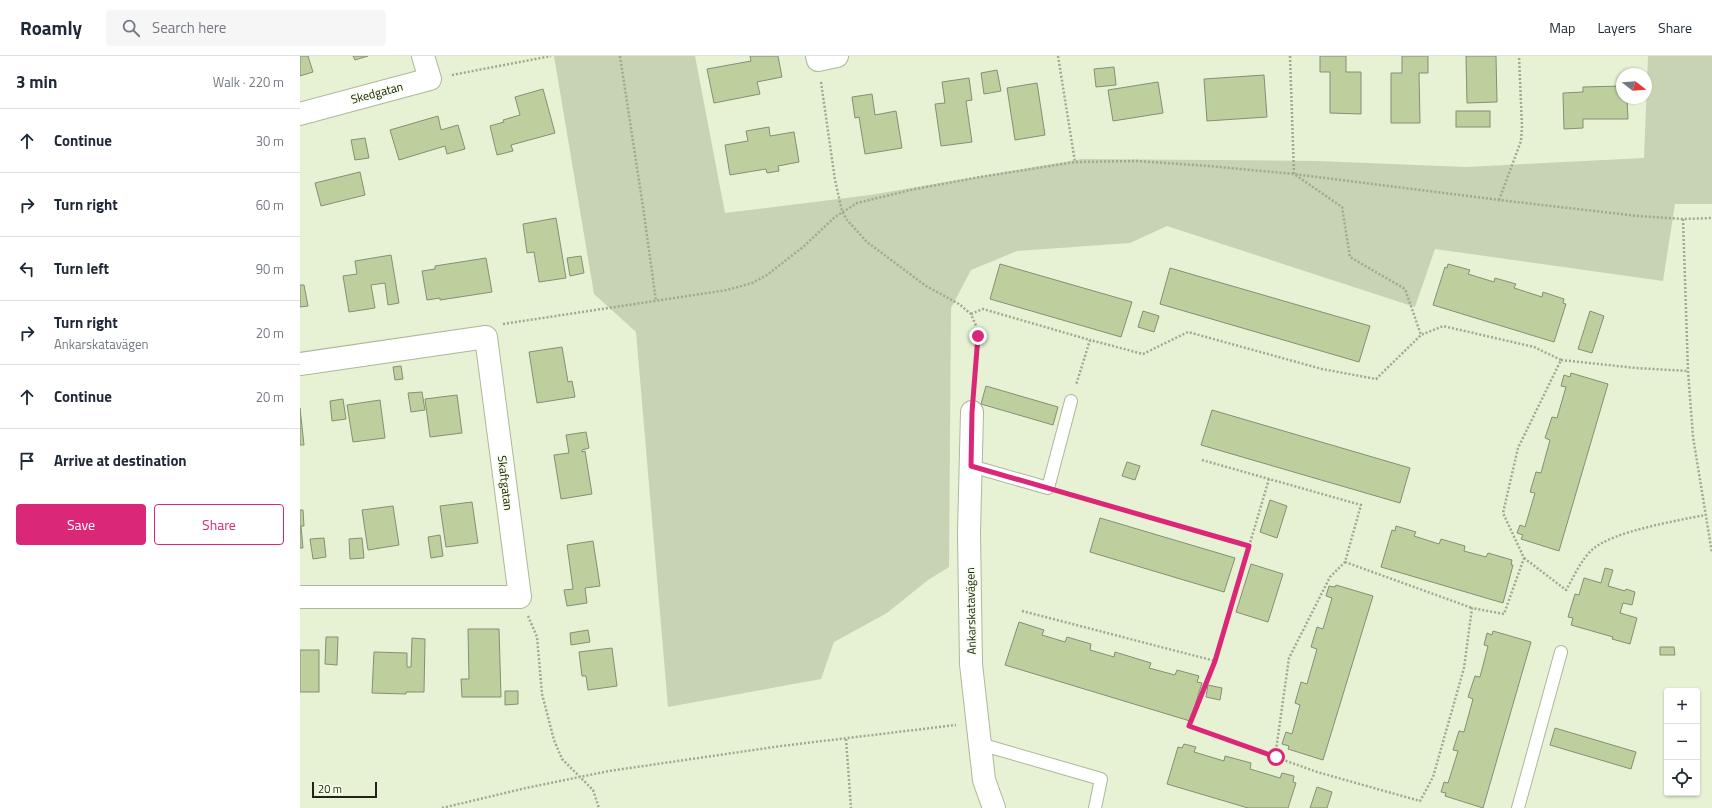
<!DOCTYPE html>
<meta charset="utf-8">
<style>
:root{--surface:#fff;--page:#f6f6f7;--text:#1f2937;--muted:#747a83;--line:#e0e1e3;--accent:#db2777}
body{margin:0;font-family:"Titillium Web",sans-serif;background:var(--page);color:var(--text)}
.controls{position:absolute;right:12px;bottom:12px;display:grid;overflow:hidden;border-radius:4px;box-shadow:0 1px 3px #0004}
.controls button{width:36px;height:36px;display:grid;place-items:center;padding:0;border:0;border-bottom:1px solid var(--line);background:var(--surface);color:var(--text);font:20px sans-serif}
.compass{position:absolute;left:1316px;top:12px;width:36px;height:36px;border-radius:50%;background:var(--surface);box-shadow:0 1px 3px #0004;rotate:107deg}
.scale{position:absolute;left:12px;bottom:10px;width:65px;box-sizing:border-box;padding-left:4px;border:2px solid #20241a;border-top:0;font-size:11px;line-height:14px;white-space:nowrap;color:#20241a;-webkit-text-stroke:3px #f5fee7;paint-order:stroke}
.stop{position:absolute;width:12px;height:12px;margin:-9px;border:3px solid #db2777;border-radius:50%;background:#fff}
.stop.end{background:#db2777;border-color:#fff;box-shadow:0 1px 4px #0008}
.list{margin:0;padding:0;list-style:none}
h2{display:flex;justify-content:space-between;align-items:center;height:52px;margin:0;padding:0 16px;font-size:17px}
h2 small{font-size:13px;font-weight:400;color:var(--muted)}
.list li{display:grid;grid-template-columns:26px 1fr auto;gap:12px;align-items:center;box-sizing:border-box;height:64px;padding:0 16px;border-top:1px solid var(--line)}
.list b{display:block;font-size:15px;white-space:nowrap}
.list p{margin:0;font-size:13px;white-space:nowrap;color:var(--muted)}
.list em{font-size:13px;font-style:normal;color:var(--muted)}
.actions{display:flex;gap:8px;padding:12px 16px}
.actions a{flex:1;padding:9px 0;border:1px solid var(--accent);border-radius:4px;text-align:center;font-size:14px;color:var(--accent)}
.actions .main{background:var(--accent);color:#fff}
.icon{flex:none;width:22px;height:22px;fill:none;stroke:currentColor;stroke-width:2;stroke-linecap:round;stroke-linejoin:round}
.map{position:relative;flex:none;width:1412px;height:752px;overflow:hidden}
header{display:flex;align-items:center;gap:24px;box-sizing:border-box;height:56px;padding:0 20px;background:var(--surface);border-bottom:1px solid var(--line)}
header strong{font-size:19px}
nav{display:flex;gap:22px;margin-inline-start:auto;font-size:14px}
.search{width:280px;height:36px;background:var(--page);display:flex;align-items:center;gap:10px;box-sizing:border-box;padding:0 14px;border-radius:4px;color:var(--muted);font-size:15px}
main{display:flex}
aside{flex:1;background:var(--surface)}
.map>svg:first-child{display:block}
.green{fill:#c7d3b2}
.building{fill:#bdcf9d;stroke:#858f74}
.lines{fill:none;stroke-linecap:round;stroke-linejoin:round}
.service-casing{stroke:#adb79b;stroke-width:14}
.minor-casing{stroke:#adb79b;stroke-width:24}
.path{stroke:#a0a891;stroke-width:2.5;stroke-dasharray:2 2;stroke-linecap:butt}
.service{stroke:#fff;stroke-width:12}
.minor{stroke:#fff;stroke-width:22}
.route{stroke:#db2777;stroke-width:5}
.labels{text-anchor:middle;stroke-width:3;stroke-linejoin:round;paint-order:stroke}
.street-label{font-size:12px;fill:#20241a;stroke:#f5fee7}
</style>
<header>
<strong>Roamly</strong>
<div class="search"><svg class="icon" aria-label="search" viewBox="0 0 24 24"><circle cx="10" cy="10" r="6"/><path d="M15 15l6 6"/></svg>Search here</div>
<nav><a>Map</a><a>Layers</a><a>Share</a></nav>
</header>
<main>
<aside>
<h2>3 min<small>Walk · 220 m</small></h2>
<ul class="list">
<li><svg class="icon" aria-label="ahead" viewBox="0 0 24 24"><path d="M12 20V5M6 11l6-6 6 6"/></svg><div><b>Continue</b></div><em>30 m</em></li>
<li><svg class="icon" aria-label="right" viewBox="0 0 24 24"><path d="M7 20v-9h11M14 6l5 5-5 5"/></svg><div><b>Turn right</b></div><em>60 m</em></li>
<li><svg class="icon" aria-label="left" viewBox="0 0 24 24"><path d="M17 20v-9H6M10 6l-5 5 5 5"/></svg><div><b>Turn left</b></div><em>90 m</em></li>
<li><svg class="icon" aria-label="right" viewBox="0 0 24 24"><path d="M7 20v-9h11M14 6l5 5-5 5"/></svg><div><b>Turn right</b><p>Ankarskatavägen</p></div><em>20 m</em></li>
<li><svg class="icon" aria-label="ahead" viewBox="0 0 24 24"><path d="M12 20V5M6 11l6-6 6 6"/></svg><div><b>Continue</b></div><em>20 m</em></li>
<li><svg class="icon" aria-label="arrive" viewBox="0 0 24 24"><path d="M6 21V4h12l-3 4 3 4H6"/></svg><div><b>Arrive at destination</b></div></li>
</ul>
<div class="actions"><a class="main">Save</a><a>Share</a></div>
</aside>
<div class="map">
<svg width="1412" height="752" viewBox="0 0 1412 752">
<rect width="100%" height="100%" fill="#e7f2d4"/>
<!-- green -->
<path class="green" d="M254,0H395L425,157L570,139L782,103L1018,105L1166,111L1344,102L1348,0H1412V148H1375L1363,225L1135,193L1115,251L867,170L830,187L717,195L671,214L651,252L649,511L628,524L587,557L534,586L521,623L368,651L336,276L294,238Z"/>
<!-- building -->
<g class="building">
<path d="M0,0H8L13,16L0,20Z"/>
<path d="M53,0H68L55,4Z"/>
<path d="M450,0H478L482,21L457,26L460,38L414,47L407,13L451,5Z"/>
<path d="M1020,0H1046V16H1061V58L1030,57V16H1020Z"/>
<path d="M1102,0H1128V17H1119L1120,67H1091V17H1102Z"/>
<path d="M1166,0H1196L1197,46L1167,47Z"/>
<path d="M814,11L816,29L796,31L794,13Z"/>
<path d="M697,14L701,35L684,38L681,17Z"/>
<path d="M964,19L967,61L907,65L904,23Z"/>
<path d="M669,22L672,44L666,45L672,86L641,90L635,48L645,47L642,26Z"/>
<path d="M858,26L863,57L813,65L808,34Z"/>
<path d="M737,27L745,79L715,84L707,32Z"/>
<path d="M1322,30V42H1327L1328,63H1283V72L1264,73L1263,37L1283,36V31Z"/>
<path d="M243,33L255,77L211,89L213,95L197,99L190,70L204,66L203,64L220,59L215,41Z"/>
<path d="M572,38L575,59L596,55L602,92L565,98L559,61L555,62L552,41Z"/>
<rect x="1156" y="55" width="34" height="16"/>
<path d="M138,60L141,74L158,69L165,93L147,98L145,90L99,104L90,74Z"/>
<path d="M469,71L470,80L494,76L499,106L478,110L479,115L467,117L466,113L430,119L425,89L448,85L446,75Z"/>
<path d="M65,82L69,102L55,104L51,84Z"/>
<path d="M60,116L65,139L21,150L15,127Z"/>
<path d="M256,162L266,222L239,226L234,196L227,197L223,168Z"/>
<path d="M91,199L99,247L88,249L85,227L71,229L75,252L49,256L43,220L57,218L55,205Z"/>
<path d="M281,200L284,217L270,220L267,202Z"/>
<path d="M186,202L192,236L140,244V242L127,244L122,215L135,213V210Z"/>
<path d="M700,208L832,246L821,281L690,243Z"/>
<path d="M1148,208L1170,214L1168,218L1194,226L1195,222L1216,228L1214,232L1242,241L1243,236L1264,243L1263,247L1266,248L1254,286L1133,249L1145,211L1147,212Z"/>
<path d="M870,212L1070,270L1059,306L860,248Z"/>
<path d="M0,229H4L8,250L0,251Z"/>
<path d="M843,255L859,260L854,276L838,271Z"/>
<path d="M1290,255L1304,260L1292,297L1278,293Z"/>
<path d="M262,291L268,326L272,325L275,341L237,347L229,296Z"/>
<path d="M101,310L103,323L95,324L93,311Z"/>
<path d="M1271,317L1308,328L1259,495L1221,483L1223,479L1217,477L1220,469L1225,471L1235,437L1230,436L1236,416L1241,417L1250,384L1245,382L1252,361L1257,362L1266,331L1261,330L1264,319L1270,321Z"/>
<path d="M686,330L758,351L753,369L681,348Z"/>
<path d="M122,336L125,354L111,356L108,337Z"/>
<path d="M157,339L162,377L130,381L125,343Z"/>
<path d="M43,343L46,363L32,365L30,345Z"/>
<path d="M80,344L85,382L53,386L47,349Z"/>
<path d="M0,352L4,389H0Z"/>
<path d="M912,354L1110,412L1100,447L901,389Z"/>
<path d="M286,376L289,392L282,394V396L285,395L292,438L261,443L254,399L269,397L266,379Z"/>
<path d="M827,406L840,410L835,424L822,420Z"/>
<path d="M970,444L987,450L977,482L960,476Z"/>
<path d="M172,446L178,487L146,491L140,450Z"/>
<path d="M93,450L99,489L68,494L62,454Z"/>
<path d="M0,454H3L4,470H1L3,492H0Z"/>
<path d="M800,462L935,502L924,536L790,496Z"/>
<path d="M1096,470L1116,476L1114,480L1139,488L1141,483L1165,490L1164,495L1186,501L1188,497L1212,504L1211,509H1213L1203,547L1081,511L1092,474L1095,475Z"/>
<path d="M140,479L143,500L131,502L128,481Z"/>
<path d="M24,482L26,501L13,503L10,483Z"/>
<path d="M62,482L64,502L50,503L49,483Z"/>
<path d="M293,485L300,530L285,532L287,547L267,550L264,534L273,533L267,489Z"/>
<path d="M951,508L983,518L968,566L936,556Z"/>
<path d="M1305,512L1313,514L1308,530L1325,535L1326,533L1335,536L1332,549L1323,547L1320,557L1337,562L1330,588L1312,583L1313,581L1271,569L1273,562L1268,561L1275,538L1279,539L1284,522L1301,527Z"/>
<path d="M1036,529L1073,540L1023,704L988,693L989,690L982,688L986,676L992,678L1000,649L995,647L1001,626L1007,628L1017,593L1011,591L1017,571L1023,573L1032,542L1026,540L1029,530L1035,531Z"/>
<path d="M719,566L744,574L742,579L765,586L767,581L791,588L790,594L814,601L815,596L851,607L849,612L875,619L877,614L899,620L897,626L902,627L890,665L705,609Z"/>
<path d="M168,573H199L201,641H162L161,623H169Z"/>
<path d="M288,574L290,586L271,589L270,577Z"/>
<path d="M1193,575L1231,586L1183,752L1145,740L1146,737L1141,736L1144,726L1148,727L1158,695L1153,694L1159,675L1164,676L1173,643L1168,641L1175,620L1180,621L1188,590L1184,589L1187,577L1192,579Z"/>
<path d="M26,581H38L37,609L25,608Z"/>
<path d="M112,582L125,583L124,636H106V638L72,637L74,596L107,597V611H111Z"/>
<path d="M1360,591H1374L1375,599H1360Z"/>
<path d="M312,592L317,630L288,634L286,620H282L279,596Z"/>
<rect x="0" y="594" width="19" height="42"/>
<path d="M908,629L922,632L920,644L906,641Z"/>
<path d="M205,635H218V648L205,649Z"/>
<path d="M1255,672L1336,696L1331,713L1250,689Z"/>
<path d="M884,688L896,691L894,696L924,705L925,700L951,707L950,713L980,722L982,717L994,720L993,726L996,727L988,752H948L867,728L878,691L882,692Z"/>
<path d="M1017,731L1032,736L1027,752H1010Z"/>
</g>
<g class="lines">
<defs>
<g id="service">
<path d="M671,410L748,432L771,345"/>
<path d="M680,688L801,723L795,752"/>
<path d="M1218,752L1261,596"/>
</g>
<g id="minor">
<path d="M517,0L518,4L537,0"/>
<path d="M0,58L130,23L123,0"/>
<path d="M0,308L186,281L220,541H0"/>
<path d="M672,356L669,477L671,608L684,724L694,752"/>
</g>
</defs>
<!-- service casing -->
<use href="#service" class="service-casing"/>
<!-- minor casing -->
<use href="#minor" class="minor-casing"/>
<!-- path -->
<g class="path">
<path d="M320,0L343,151L356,245"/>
<path d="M758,0L775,106"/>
<path d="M990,0L994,118L1042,151L1050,201L1105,233L1121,279"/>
<path d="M152,19L251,0"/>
<path d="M521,26L535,124L542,155L547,164L567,186L626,230L659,248L671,258L677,272L678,280L674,335"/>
<path d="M1199,144L1221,85L1222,71L1219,0"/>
<path d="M1383,163L1388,315L1393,381L1412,497"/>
<path d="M671,258L683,253L790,284L776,329"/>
<path d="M203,268L427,234L452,227L467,219L503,191L535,161L557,147L615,133L680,121L775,106L837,105L909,110L994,118L1199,144L1338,160L1383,163L1412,162"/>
<path d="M1261,304L1336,312L1388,315"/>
<path d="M902,404L1061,449L1045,506L1030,521L989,602L975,701"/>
<path d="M764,436L949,490"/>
<path d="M1224,502L1266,534C1274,521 1281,503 1293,493C1314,475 1376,465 1405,459"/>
<path d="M1045,506L1172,552"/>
<path d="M722,555L915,605L889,670L1017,716L1120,745L1133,721L1164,612L1172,552L1204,558L1224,502L1203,457L1218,392L1261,304L1234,291L1143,270L1121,279L1076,323L1022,313L888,276L843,298L790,284"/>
<path d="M228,560L237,581L242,638L254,684L262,703L293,734L299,752"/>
<path d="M915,605L969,423"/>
<path d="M546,683L551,752"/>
<path d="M142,752L226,732L309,715L481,690L656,669"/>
</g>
<!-- service -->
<use href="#service" class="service"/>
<!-- minor -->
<use href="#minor" class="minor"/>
</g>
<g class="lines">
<!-- route -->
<path class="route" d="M678,280L672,356L671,410L949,490L915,605L889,670L976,701"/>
</g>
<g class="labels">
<!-- street labels -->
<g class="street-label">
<text transform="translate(77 37) rotate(-15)" y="4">Skedgatan</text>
<text transform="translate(205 427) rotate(83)" y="4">Skaftgatan</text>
<text transform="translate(671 555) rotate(-91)" y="4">Ankarskatavägen</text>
</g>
</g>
</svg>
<div class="controls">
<button>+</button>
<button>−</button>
<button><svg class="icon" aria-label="locate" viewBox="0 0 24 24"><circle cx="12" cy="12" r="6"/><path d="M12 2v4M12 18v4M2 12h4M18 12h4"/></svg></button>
</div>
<svg class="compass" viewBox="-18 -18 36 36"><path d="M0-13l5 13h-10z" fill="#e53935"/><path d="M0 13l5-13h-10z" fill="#747a83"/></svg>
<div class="scale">20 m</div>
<div class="stop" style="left:976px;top:701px"></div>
<div class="stop end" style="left:678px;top:280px"></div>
</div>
</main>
